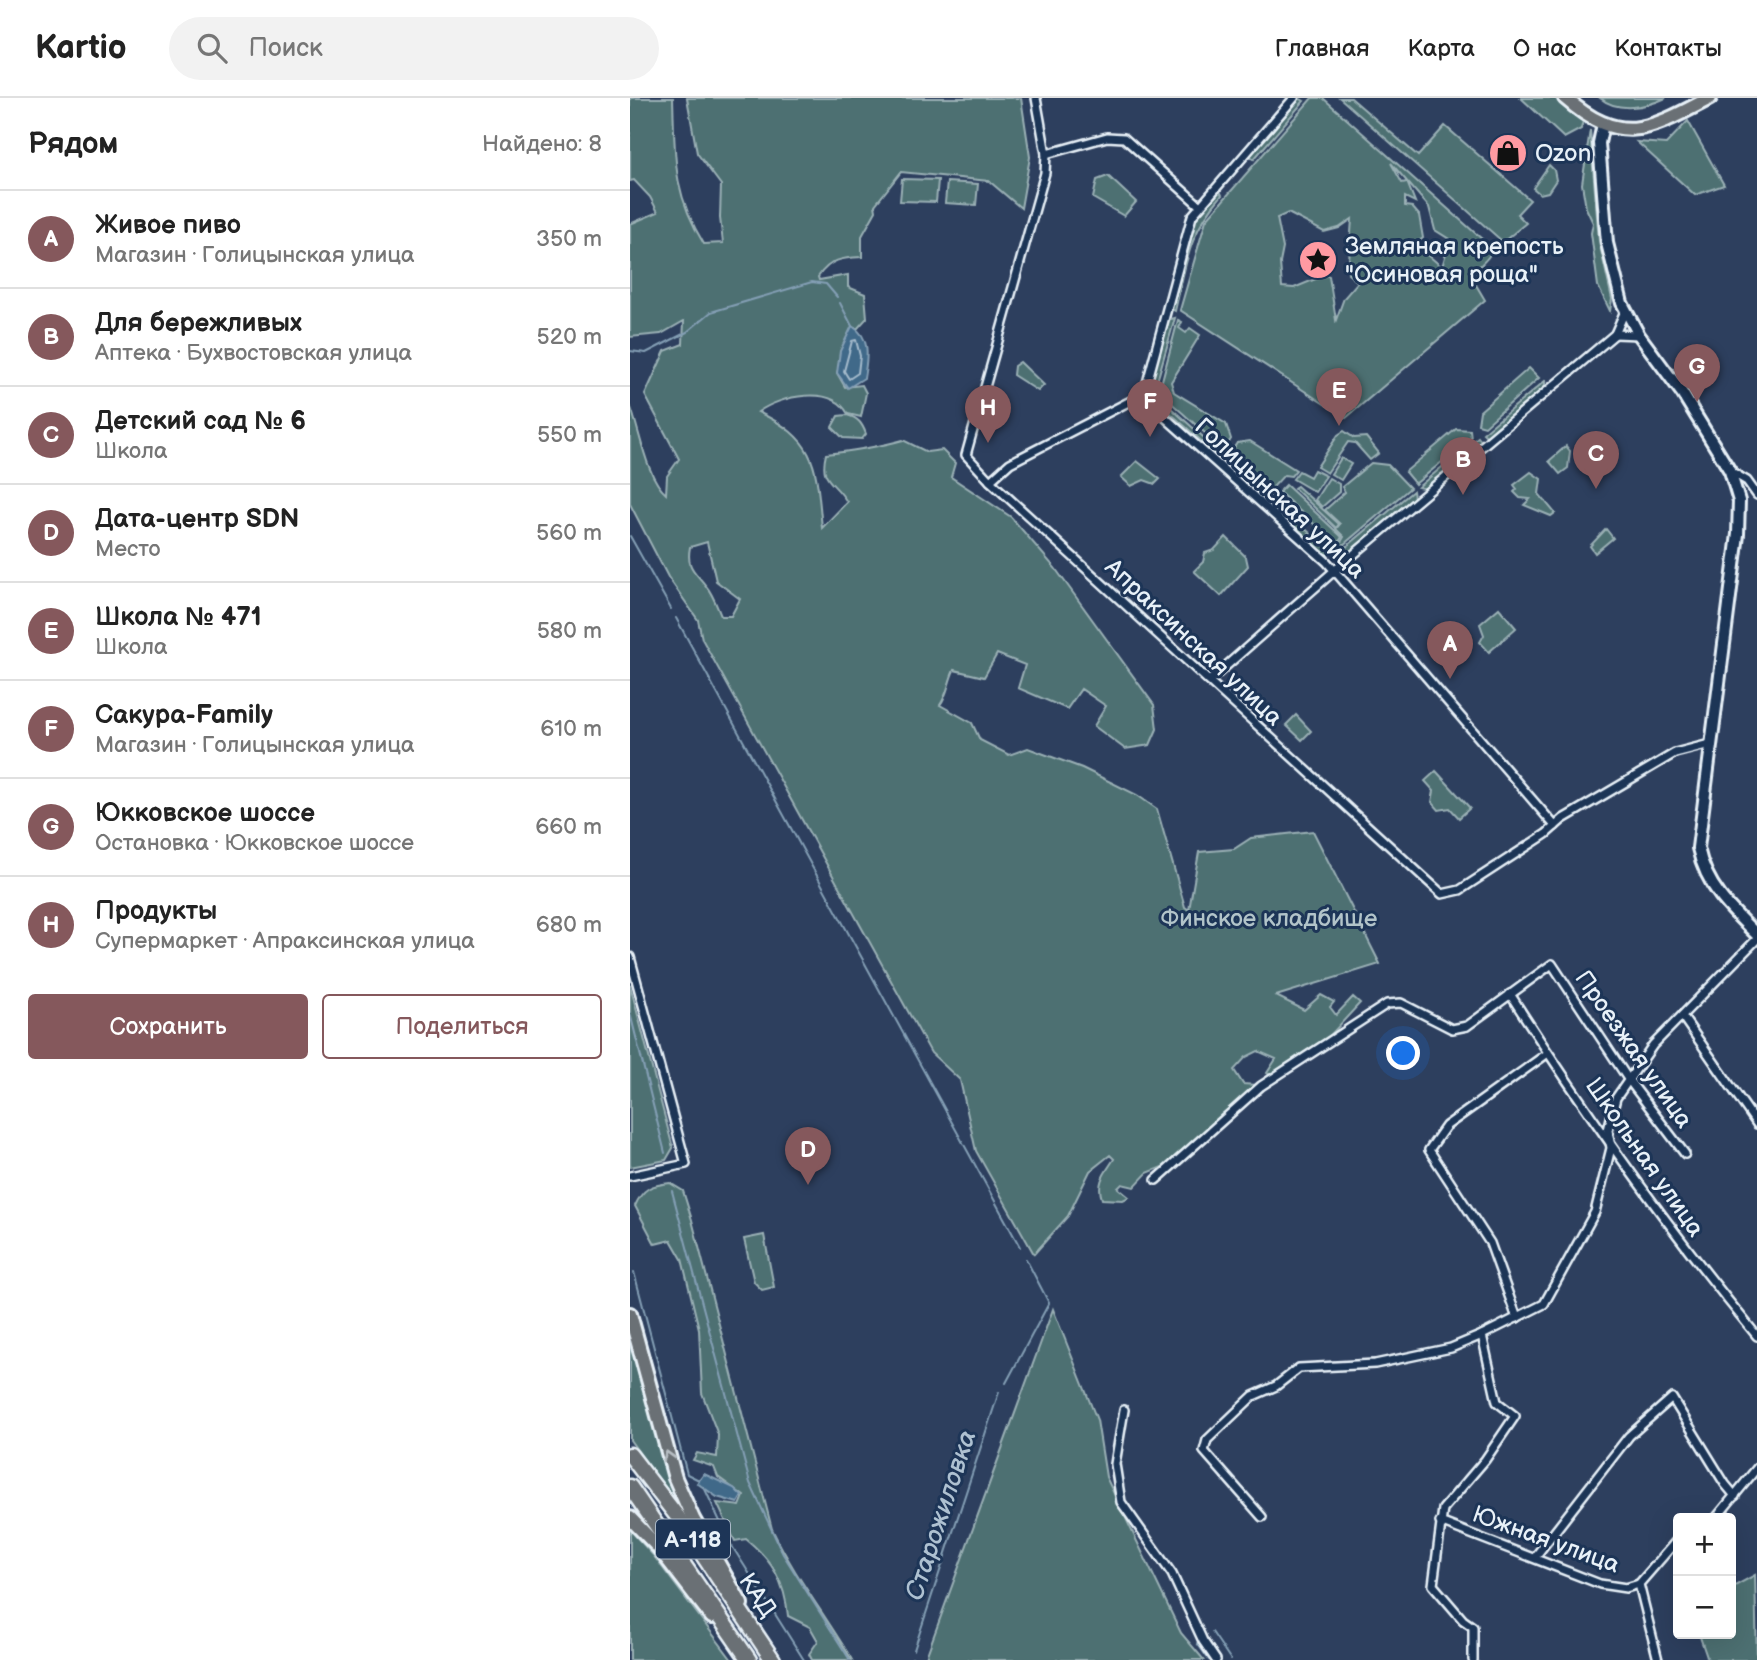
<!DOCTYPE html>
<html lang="ru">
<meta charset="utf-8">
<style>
:root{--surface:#fff;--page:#f2f2f2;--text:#222;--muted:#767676;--line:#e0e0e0;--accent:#85585c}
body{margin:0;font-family:"Balsamiq Sans",sans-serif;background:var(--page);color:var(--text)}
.controls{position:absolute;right:21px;bottom:21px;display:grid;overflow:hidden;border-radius:7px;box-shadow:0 7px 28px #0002}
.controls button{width:63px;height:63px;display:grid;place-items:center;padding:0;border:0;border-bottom:2px solid var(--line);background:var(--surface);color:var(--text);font:35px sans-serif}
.you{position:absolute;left:774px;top:956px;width:24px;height:24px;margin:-18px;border:5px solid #fff;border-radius:50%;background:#1a73e8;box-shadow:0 0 0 10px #1a73e833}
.badge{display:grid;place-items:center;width:46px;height:46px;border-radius:50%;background:var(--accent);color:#fff;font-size:23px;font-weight:700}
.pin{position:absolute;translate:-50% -58px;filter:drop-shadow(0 2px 4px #0008)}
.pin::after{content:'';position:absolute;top:37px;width:24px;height:21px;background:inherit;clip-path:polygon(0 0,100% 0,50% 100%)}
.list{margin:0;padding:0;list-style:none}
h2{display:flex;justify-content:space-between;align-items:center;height:91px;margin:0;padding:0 28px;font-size:30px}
h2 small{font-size:23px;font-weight:400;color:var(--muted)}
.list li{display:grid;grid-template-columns:46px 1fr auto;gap:21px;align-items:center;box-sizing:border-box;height:98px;padding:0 28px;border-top:2px solid var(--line)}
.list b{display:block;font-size:26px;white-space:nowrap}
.list p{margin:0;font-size:23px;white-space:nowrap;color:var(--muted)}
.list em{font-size:23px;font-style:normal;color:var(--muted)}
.actions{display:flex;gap:14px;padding:21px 28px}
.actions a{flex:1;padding:16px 0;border:2px solid var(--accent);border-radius:7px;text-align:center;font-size:24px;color:var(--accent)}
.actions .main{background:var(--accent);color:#fff}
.icon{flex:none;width:38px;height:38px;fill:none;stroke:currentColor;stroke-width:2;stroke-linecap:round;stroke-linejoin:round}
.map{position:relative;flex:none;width:1127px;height:1562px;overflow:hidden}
header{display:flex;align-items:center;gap:42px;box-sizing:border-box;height:98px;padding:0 35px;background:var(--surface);border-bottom:2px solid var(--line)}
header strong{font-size:33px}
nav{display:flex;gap:38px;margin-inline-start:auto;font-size:24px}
.search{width:490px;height:63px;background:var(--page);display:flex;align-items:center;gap:18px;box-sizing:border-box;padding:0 24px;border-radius:38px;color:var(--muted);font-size:26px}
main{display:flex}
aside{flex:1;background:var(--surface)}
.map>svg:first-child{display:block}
.green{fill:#4d7072;stroke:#9ab0b5;stroke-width:2;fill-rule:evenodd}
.water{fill:#416989;stroke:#849fb5;stroke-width:2}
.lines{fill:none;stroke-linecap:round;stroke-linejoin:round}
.shore{stroke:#a5bbcc;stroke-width:2}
.stream{stroke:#849fb5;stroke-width:2}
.street-casing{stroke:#e8f1f8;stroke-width:12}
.secondary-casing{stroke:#e8f1f8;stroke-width:16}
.primary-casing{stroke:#e8f1f8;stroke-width:18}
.highway-casing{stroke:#e8f1f8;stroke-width:19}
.street{stroke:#1d3557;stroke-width:7}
.secondary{stroke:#1d3557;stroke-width:10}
.primary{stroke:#6b7074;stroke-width:12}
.highway{stroke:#6b7074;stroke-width:14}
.oneway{stroke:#b6bdc3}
.labels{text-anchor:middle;stroke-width:6;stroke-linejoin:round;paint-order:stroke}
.shield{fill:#1d3557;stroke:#abb9c8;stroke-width:2}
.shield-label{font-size:23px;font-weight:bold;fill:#e8f1f8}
.poi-label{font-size:24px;fill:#e8f1f8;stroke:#1d3557;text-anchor:start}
.street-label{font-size:24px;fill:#e8f1f8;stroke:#1d3557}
.park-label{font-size:24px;fill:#b2c4c9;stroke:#1d3557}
.water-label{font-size:26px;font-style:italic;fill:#aec1d1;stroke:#1d3557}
</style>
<header>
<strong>Kartio</strong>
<div class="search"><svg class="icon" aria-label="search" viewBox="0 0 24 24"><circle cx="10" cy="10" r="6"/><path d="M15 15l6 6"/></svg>Поиск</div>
<nav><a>Главная</a><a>Карта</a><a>О нас</a><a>Контакты</a></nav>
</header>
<main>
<aside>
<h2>Рядом<small>Найдено: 8</small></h2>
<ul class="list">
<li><span class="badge">A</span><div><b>Живое пиво</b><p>Магазин · Голицынская улица</p></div><em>350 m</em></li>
<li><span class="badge">B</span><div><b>Для бережливых</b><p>Аптека · Бухвостовская улица</p></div><em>520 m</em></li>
<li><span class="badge">C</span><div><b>Детский сад № 6</b><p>Школа</p></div><em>550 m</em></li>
<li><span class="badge">D</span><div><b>Дата-центр SDN</b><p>Место</p></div><em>560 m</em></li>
<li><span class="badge">E</span><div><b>Школа № 471</b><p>Школа</p></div><em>580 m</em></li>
<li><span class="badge">F</span><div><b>Сакура-Family</b><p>Магазин · Голицынская улица</p></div><em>610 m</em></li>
<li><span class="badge">G</span><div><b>Юкковское шоссе</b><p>Остановка · Юкковское шоссе</p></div><em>660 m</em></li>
<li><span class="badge">H</span><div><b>Продукты</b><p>Супермаркет · Апраксинская улица</p></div><em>680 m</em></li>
</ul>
<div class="actions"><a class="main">Сохранить</a><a>Поделиться</a></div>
</aside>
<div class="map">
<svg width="1127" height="1562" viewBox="0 0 1127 1562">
<rect width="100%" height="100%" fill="#2d3f5e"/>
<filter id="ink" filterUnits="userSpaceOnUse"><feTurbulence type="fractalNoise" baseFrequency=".0143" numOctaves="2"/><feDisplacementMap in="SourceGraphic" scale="14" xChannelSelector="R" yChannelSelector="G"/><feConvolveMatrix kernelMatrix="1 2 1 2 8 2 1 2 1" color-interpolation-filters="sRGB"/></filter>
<g filter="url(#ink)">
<!-- green -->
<g class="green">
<path d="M0,0H43C45,59 42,94 74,146L93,145L90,120L91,87L67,55L57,0H391L400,59L391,110L359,83L271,74L245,107L246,113L232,138V159C212,160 200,161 188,179L189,182L218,177V189L235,196L237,220L227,231L222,229L207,275L215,289L232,287L236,295L231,319L218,316C202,286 150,298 128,314C188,342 186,369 192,430L217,404C204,382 189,384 196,356C218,354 252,348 273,342L297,354L312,352L325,365L321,379L381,419L425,470L524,607L527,631L520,647L495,651L464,628L476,608L451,591L437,611L388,590L395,567L367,556L354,579L324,572C318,585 318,596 310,607L342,625L350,642L379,657L398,650L452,670L507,697L527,711L555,809L559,812L569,754L604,751L621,740L683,733L750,866L646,898L674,912L691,897L704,904L700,909L706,917L723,899L730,905L695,943L640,977L637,975L646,961L628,953L616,959L604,972L613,986L627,987L535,1068L517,1075L504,1089L492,1086L488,1090L499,1099L493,1102L472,1101C466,1084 475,1075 484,1061L480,1057L460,1073L438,1118L404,1156L346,1053L330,982L301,955L72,541L68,522L38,479L0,406V307C10,333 16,379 36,396L37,378L49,361L15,297L35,253L53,246L54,223L31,236L0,239V126L28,114L20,99L4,82L0,83ZM77,444L86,483L110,501L101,518H91C87,509 83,496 76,488C65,473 56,470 60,449Z"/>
<path d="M669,0L674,3L624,61L619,57Z"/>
<path d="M682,0H693L862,150C861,162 846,167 842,180L855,202L716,320L550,212L576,122ZM761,65L799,109L805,132L827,146L817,152L812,169L785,146L793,140L789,117L782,109L775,108V99L785,104L777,84L772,85ZM658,115L694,134L709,130L722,121L718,176L728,184L714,200L706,222L699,178L695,177L664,190L652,189L650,165L653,150L647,120Z"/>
<path d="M710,0H721L788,58L815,28L900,102L887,116L896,125L873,144Z"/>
<path d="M891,0H925L953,23L951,31L934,40Z"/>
<path d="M970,0H1036C1016,9 988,15 970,0Z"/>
<path d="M1058,23L1094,87L1065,97L1007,44L1036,46Z"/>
<path d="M960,32L969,143L982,201L980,213L968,188L961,135L963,125L956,110L952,86Z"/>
<path d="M919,67L924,72L926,82L918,94L910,96L903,90Z"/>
<path d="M478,78L506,104L494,118L463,100L467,82Z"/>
<path d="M272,81L308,82L306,104L270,103Z"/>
<path d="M317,84L348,86L346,107L315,105Z"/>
<path d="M590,93L592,97C557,138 557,163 545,213L540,210C549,173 553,113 590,93Z"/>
<path d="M545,220L526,287L521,285L537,222Z"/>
<path d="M548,222L552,224L549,230L556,235L560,230L570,237L541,284L544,294L596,326L601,341L594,352L529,294Z"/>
<path d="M390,264L414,287L408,293L383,277L384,268Z"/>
<path d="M899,270L909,280L855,328L848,326L850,313Z"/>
<path d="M915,283V290L857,339L853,335Z"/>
<path d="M531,301L591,355L588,358L528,304Z"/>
<path d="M217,317C228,320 232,325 236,336L232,341L213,340L202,329L208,318Z"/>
<path d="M826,331L840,332L841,340L785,386L775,374Z"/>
<path d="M714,333L724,340L736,339L749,355L740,362L725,345L718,344L697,375L687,369L708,337Z"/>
<path d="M848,339L852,344L796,391L788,389Z"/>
<path d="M620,343L666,372L661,378L654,377L643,389L644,396L599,357L607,345Z"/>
<path d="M936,348L940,353L938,370L930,376L919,363Z"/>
<path d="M711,360L721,366L711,382L701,376Z"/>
<path d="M597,361L699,452L700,456H694L594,364Z"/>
<path d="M507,363L530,381L525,386L514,382L501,388L491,379Z"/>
<path d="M741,365L758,367L780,390L706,453L714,439L706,431L710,426L695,412L715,394L712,389Z"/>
<path d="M684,372L696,378L685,394L663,381L669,373L680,379Z"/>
<path d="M901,374L911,381L909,396L925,415L921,418L894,407L900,401L890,400L884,394L887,391L884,387Z"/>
<path d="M699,380L709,386V394L692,409L685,402Z"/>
<path d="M656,387L712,439L707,447L649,394Z"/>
<path d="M667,388L709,426L706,430L664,390Z"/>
<path d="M783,393L784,400L714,459L709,455Z"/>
<path d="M976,431L983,440L965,455L960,448Z"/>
<path d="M596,439L616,459L618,468L591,498L564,473L573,464L575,455L584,452Z"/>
<path d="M869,510L886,530L859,554L850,544L854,537L850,526Z"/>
<path d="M666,617L681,633L672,642L656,627Z"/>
<path d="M806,673L840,710L829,720L820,710L809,712L802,704L804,693L795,683Z"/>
<path d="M0,887L43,1050L36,1062L0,1069Z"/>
<path d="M40,1085L53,1093L62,1122L142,1431C164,1477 196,1518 222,1562H182L179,1556L188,1543L180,1529L158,1518C155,1484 142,1462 116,1441L105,1443L87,1405L110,1408L114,1398L88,1379L84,1369L63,1362L67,1355L87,1359L88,1337L72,1295L69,1231L52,1161L41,1142L25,1146L5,1108C13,1090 21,1087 40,1085Z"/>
<path d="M134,1137L144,1189L132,1192L124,1184L114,1141Z"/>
<path d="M423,1211L467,1322L476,1379L551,1535L574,1562H295Z"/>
<path d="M0,1242L30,1353L56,1415L54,1417L0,1342Z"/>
<path d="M0,1432L23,1457L102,1562H0Z"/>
<path d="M1125,1477L1127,1562H1078L1069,1536H1101V1490Z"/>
</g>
<!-- water -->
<g class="water">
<path d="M222,228C242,240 237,261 234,280L218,290L207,275L210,253Z"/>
<path d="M74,1376L104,1390L112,1398L108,1405L87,1399L67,1385Z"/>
</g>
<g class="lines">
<!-- shore -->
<path class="shore" d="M226,242L230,258L228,275L219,281L214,273L222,243Z"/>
<!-- stream -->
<g class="stream">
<path d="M210,205L222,228"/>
<path d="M0,253L16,255L57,234L81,214L182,184L196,186L207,199"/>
<path d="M0,438L41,511"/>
<path d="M46,520L390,1149"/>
<path d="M0,915L35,1055"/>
<path d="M42,1093L120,1385L153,1456L220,1562"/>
<path d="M4,1174L57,1376L69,1382"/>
<path d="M376,1285L419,1205L396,1161"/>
<path d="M74,1389L100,1445L174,1562"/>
<path d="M582,1534L601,1562"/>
<path d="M567,1545L579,1562"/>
<path d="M284,1552L369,1294"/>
<path d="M281,1562L282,1560"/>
</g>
<defs>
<g id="street">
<path d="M406,0L416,56L415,75L336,357L360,383L812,796L830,792L916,736L933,721L1045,655L1080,646"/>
<path d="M664,0L562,118L514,296L520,306L697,464L925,728"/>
<path d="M416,56L477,39L494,40L569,107"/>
<path d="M985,236L1009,237"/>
<path d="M1100,373L1117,383L1127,397"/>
<path d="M360,383L380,365L514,296"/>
<path d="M579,583L704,473L985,236L995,213"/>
<path d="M0,859L56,1066L0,1078"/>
<path d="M880,896C956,1015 1037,1129 1127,1238"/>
<path d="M1052,918L1127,1026"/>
<path d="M526,1082L631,988L757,906L771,905L822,931L837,928L922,866L998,981L1055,1056"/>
<path d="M887,1220L860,1145L799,1052L816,1028L918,955"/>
<path d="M494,1312L485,1366L491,1404L542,1476L573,1543L586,1562"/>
<path d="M632,1419L574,1353L577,1342L623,1298L646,1288L669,1270L745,1266L821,1250L852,1237"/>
<path d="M1086,1420L1127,1370"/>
<path d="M810,1424L970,1486L996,1490L1009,1486"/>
<path d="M905,1459L999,1338L1042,1300L1095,1386L1105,1398"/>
<path d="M843,1562V1529L833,1522L803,1487L813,1411L855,1362L885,1318L867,1304L852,1237L914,1206L965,1114L981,1050L978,1032L986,1000L1023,947L1127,841"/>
<path d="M1028,1562L1009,1486L1048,1441"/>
</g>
<path id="secondary" d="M973,26L969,45L977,145L992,205L1009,237L1052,295L1100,373L1109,403L1108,436L1068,750C1076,788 1100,811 1127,837"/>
<g id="primary">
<path d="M935,0C992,50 1021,31 1080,0"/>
<path d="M0,1216L45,1380L63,1421L111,1506"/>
<path d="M0,1420L28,1449L82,1519"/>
</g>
<g id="highway">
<path d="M0,1357L47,1418L143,1562"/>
<path d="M0,1389L119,1562"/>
</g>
</defs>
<!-- street casing -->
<use href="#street" class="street-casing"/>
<!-- secondary casing -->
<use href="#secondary" class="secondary-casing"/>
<!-- primary casing -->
<use href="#primary" class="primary-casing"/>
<!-- highway casing -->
<use href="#highway" class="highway-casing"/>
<!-- street -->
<use href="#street" class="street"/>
<!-- secondary -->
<use href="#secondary" class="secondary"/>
<!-- primary -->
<use href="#primary" class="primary"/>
<!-- highway -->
<use href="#highway" class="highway"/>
</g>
<!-- one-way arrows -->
<defs><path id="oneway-chevron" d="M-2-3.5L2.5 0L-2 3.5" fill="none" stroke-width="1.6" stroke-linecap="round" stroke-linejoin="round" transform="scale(1.75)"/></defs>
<use class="oneway" href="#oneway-chevron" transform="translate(38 1358) rotate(-107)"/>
</g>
<!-- icons -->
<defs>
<symbol id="shop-disc" viewBox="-11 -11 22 22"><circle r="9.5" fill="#ff9aa2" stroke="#1d3557"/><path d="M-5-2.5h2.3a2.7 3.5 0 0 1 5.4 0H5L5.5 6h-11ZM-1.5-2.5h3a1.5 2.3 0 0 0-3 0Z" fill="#111"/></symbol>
<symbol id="sight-disc" viewBox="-11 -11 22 22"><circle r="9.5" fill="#ff9aa2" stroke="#1d3557"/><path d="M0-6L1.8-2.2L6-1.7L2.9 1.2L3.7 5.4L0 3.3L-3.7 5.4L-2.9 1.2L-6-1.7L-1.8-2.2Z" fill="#111"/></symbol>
</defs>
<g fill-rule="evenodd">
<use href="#shop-disc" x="856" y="33" width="44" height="44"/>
<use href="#sight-disc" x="666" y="140" width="44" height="44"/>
</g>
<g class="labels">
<!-- shield labels -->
<rect class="shield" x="26" y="1421.5" width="74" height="39" rx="5"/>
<g class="shield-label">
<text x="63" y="1449">А-118</text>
</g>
<!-- poi labels -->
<g class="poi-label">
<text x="905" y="63">Ozon</text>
<text x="715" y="156">Земляная крепость<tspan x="715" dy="28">"Осиновая роща"</tspan></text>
</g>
<!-- street labels -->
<g class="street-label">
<text transform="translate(650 400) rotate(43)" y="8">Голицынская улица</text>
<text transform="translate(564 544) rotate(43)" y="8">Апраксинская улица</text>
<text transform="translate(1004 951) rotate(55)" y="8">Проезжая улица</text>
<text transform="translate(1015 1059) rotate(55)" y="8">Школьная улица</text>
<text transform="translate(916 1441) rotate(20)" y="8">Южная улица</text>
<text transform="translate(128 1497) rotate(56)" y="8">КАД</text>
</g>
<!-- park labels -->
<g class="park-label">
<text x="639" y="828">Финское кладбище</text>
</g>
<!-- water labels -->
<g class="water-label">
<text transform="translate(310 1417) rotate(-72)" y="9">Старожиловка</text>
</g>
</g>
</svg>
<div class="controls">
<button>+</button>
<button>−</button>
</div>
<div class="you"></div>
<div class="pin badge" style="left:820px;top:581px">A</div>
<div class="pin badge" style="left:833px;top:397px">B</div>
<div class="pin badge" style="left:966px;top:391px">C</div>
<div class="pin badge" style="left:178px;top:1087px">D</div>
<div class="pin badge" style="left:709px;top:328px">E</div>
<div class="pin badge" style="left:520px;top:339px">F</div>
<div class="pin badge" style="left:1067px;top:304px">G</div>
<div class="pin badge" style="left:358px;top:345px">H</div>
</div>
</main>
